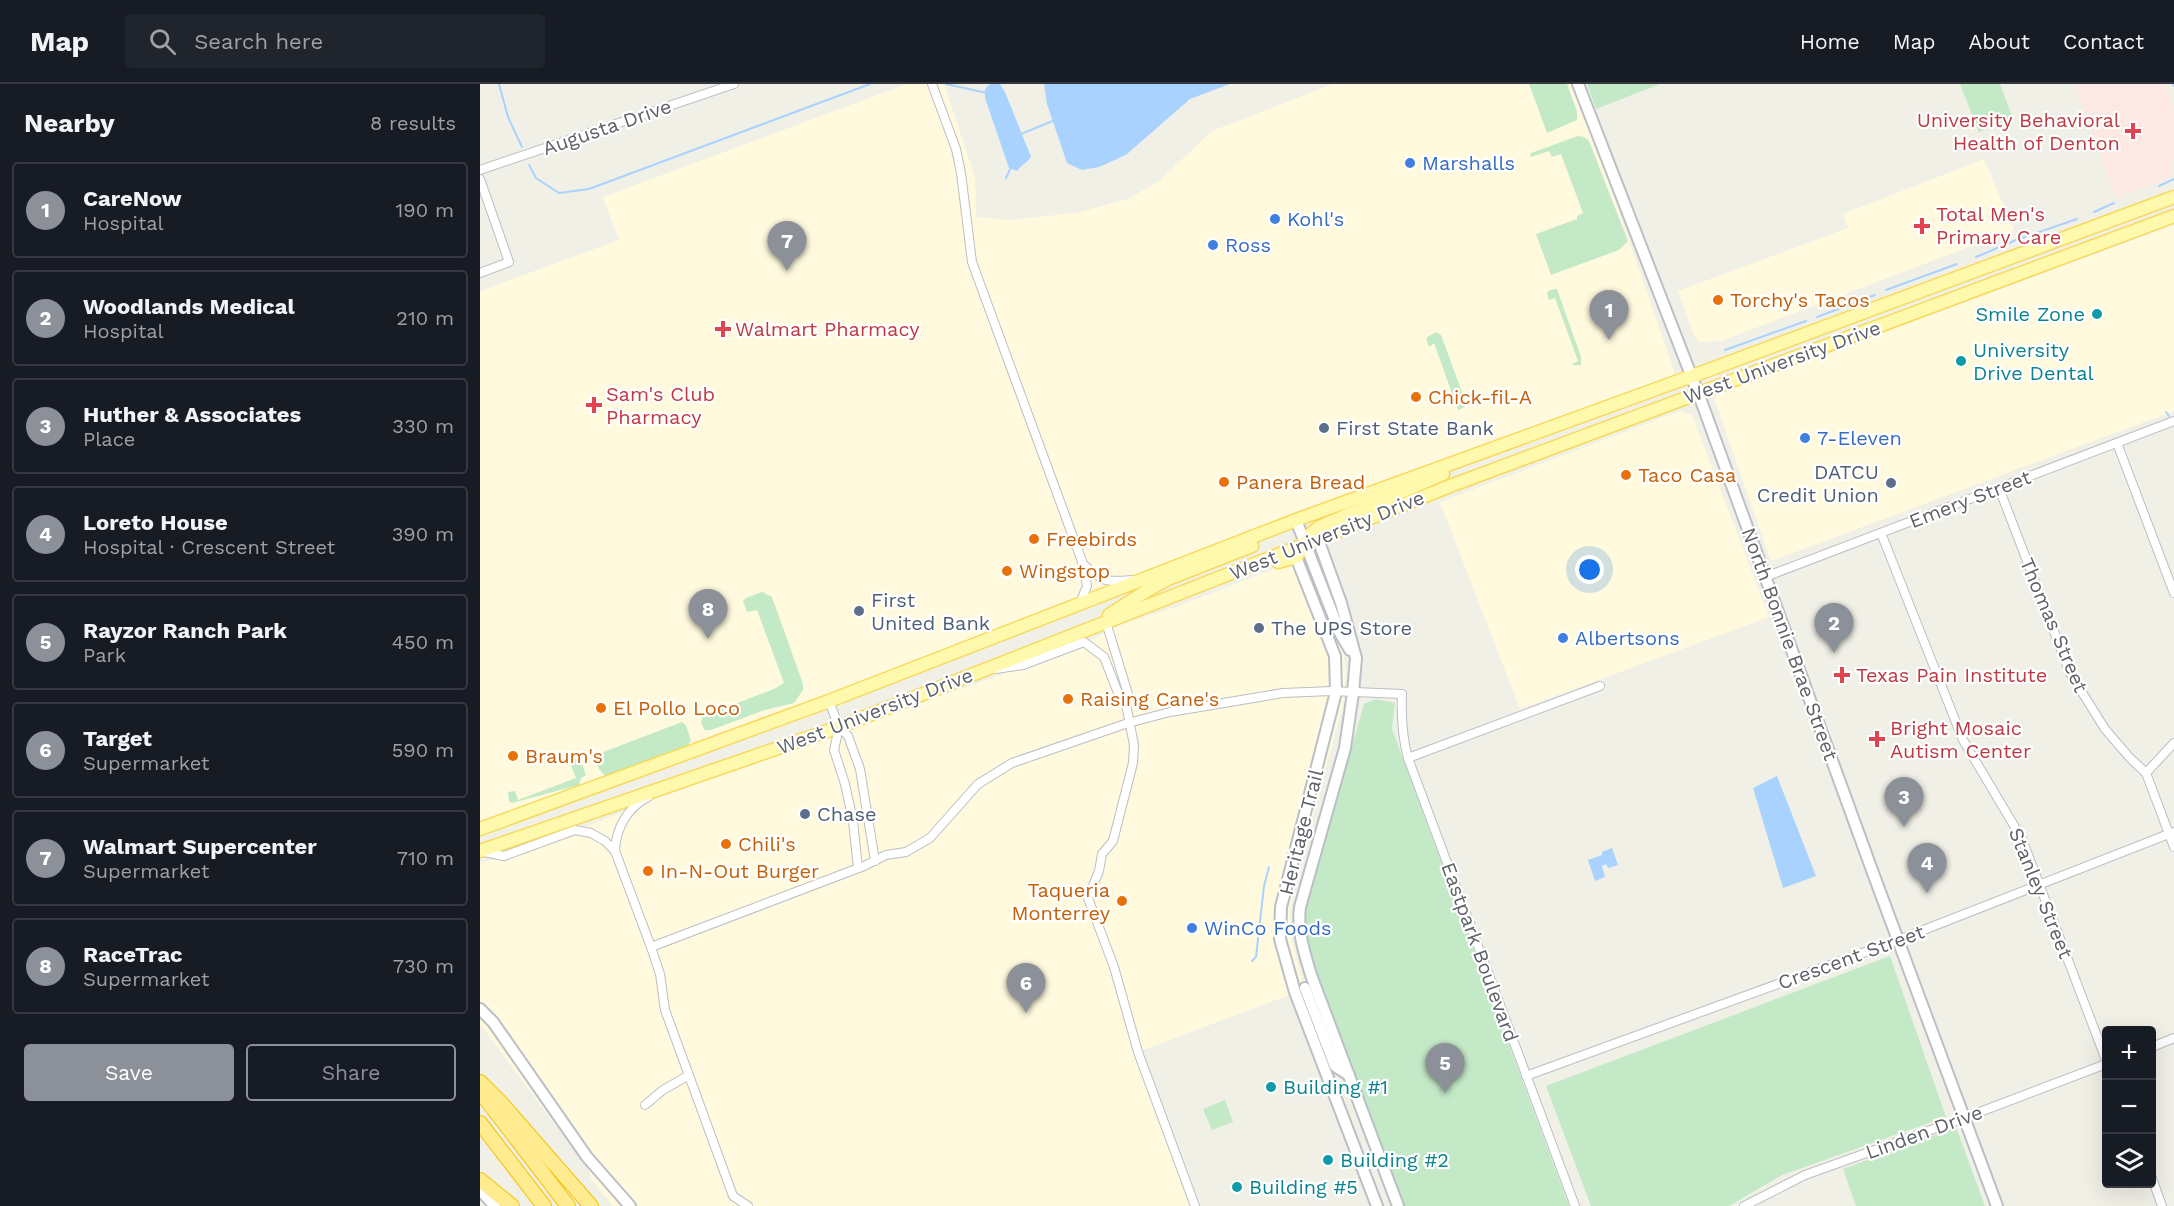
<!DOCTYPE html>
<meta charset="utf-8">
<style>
:root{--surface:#171b24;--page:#20242c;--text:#f1f3f6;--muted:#9ea1a6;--line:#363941;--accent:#8c9099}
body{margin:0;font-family:"Work Sans",sans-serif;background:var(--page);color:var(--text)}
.controls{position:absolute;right:18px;bottom:18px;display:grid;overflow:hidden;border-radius:6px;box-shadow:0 6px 24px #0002}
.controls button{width:54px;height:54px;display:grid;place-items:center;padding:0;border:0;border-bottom:2px solid var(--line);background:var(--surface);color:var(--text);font:30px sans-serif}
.you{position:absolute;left:1110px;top:486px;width:21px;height:21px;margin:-15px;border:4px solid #fff;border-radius:50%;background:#1a73e8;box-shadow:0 0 0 9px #1a73e833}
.badge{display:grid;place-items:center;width:39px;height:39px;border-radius:50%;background:var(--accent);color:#fff;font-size:20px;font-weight:700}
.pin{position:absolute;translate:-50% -50px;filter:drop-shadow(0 2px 3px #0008)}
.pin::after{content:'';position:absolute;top:32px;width:21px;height:18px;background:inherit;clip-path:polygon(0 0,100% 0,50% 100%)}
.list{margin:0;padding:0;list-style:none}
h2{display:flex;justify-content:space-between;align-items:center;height:78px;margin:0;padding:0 24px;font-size:26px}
h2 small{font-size:20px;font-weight:400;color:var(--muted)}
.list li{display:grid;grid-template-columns:39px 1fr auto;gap:18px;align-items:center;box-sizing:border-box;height:96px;margin:0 12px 12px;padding:0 12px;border:2px solid var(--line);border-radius:6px}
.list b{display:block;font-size:22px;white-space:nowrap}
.list p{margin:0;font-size:20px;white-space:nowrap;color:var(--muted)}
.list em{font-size:20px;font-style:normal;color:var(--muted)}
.actions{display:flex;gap:12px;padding:18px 24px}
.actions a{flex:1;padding:14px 0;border:2px solid var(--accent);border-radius:6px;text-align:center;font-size:21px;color:var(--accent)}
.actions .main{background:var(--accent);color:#fff}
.icon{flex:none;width:33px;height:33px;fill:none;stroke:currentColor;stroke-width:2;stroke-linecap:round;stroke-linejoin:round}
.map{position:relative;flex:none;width:1694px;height:1122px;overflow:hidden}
header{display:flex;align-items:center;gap:36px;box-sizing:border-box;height:84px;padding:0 30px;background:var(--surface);border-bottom:2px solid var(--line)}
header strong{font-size:28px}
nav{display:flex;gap:33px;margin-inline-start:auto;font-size:21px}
.search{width:420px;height:54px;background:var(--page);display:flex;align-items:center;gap:15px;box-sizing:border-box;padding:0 21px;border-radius:6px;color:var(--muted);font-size:22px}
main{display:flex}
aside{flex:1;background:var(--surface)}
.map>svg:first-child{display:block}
.commercial{fill:#fffade}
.medical{fill:#fde9e4}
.green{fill:#c3e9c6}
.water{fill:#a9d2ff}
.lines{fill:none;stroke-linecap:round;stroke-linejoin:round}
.stream{stroke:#a9d2ff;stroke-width:2}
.street-casing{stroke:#bbbec3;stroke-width:10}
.secondary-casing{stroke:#bcbfc5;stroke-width:14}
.primary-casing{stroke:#f9d959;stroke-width:15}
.highway-casing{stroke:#f8c000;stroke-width:16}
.street{stroke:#fff;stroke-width:8}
.secondary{stroke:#fff;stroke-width:10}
.primary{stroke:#fff9ae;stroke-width:12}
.highway{stroke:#ffec90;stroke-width:14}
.health-dot{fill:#e0444e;stroke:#fff;stroke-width:2}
.shop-dot{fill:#3f7fe0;stroke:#fff;stroke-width:2}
.food-dot{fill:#e8710a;stroke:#fff;stroke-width:2}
.culture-dot{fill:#0f9aa8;stroke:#fff;stroke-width:2}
.service-dot{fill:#5c6f8a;stroke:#fff;stroke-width:2}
.labels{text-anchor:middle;stroke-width:4.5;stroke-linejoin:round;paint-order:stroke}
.health-label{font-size:20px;fill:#be3a42;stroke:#fff;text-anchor:start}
.street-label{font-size:20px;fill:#5e6268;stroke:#fff}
.shop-label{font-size:20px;fill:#366cbe;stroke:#fff;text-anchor:start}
.food-label{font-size:20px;fill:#c56008;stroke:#fff;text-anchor:start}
.culture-label{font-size:20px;fill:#0d838f;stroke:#fff;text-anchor:start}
.service-label{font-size:20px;fill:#4e5e75;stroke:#fff;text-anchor:start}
</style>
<header>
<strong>Map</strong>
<div class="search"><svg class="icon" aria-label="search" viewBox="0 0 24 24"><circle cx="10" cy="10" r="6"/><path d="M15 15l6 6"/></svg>Search here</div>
<nav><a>Home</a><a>Map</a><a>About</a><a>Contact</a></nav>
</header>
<main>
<aside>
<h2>Nearby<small>8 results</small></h2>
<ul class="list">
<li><span class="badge">1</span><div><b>CareNow</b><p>Hospital</p></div><em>190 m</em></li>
<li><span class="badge">2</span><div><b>Woodlands Medical</b><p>Hospital</p></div><em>210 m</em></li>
<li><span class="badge">3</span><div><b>Huther &amp; Associates</b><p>Place</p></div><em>330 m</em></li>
<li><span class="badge">4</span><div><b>Loreto House</b><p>Hospital · Crescent Street</p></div><em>390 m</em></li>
<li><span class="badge">5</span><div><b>Rayzor Ranch Park</b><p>Park</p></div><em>450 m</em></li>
<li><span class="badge">6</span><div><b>Target</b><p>Supermarket</p></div><em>590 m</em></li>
<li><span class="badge">7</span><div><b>Walmart Supercenter</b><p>Supermarket</p></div><em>710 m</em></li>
<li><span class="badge">8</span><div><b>RaceTrac</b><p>Supermarket</p></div><em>730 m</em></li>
</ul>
<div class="actions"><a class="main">Save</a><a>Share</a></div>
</aside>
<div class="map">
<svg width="1694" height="1122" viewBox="0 0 1694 1122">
<rect width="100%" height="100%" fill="#f1f0e7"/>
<!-- commercial -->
<g class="commercial">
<path d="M427,0H464L495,93L496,133L529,136L596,129L648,115L679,97L732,47L853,0H1095L1195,290L1011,365L0,745V207L139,156L123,113Z"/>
<path d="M1504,75L1534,146L1241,257L1219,258L1214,251L1198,207L1368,144L1363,130Z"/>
<path d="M1694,141V327L1291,477L1233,311Z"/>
<path d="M1200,327L1212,331L1289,533L1040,625L960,418Z"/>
<path d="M826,472L863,565L866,589L864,617L815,799L810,826L811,854L825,905L658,968L716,1122H133L111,1095L109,1086L80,1047L0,940V779L24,773L70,757L165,719L432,619L479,606L599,562L645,539L699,522Z"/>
</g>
<!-- medical -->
<path class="medical" d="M1595,0H1684L1694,26V68L1690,94L1636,114Z"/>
<!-- green -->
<g class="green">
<path d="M1049,0H1087L1097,27V36L1067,49Z"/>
<path d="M1107,0H1180L1116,25Z"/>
<path d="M1480,0H1520L1533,35L1499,48Z"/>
<path d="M1098,52L1104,53L1109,57L1148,157L1139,166L1071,191L1056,150L1097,135V132L1103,129L1081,70L1072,73L1069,67L1051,73L1050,71L1051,69Z"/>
<path d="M1074,205H1077L1101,273V281H1093L1092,280L1098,277L1075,214L1069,216L1067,210L1068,207Z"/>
<path d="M956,248L961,251L986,319L983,324L978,326L954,259L949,263L946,254Z"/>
<path d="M282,508L292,513L323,600V606L314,619L285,626L231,646H225L221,639L223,632L294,605L304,599L277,526L267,528L263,517L266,514Z"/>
<path d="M896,615L915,619L912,645L1089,1122H924L832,875L825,845L827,819L884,620Z"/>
<path d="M202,638L206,641L211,657L207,662L132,691H124L119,685L113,672Z"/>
<path d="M97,675H100L106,691L101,694L99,701L32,719L29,717L28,708L35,707L38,716L96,694L90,679Z"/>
<path d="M1410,872L1466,1033L1302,1091L1249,1122H1111L1066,1002Z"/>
<path d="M745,1016L753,1038L732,1046L723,1025Z"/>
<path d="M1476,1043L1505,1122H1376L1363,1085Z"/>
</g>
<!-- water -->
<g class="water">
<path d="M510,0H520L525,8L551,73C547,79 541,81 537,87L529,84L505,14V5Z"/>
<path d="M564,0H750L710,15L647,70L635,76L619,83L602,86L587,79L567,20Z"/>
<path d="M1297,692L1336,792L1303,804L1273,704Z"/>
<path d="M1132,764L1138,781L1128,784L1126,780L1122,782L1125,793L1115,797L1108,776L1122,771V768Z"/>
</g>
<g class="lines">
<!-- stream -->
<g class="stream">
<path d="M19,0L28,33L42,63"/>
<path d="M466,0L507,9"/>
<path d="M1693,0L1694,2"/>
<path d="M541,50L575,36"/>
<path d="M49,81L56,94L79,109L109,105L390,0"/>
<path d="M526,94L531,83"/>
<path d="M1679,102L1694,95"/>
<path d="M1614,128L1634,119"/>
<path d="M1496,173L1536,156L1597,135"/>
<path d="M1406,206L1477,180"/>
<path d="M1337,233L1395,211"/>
<path d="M1245,266L1326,237"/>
<path d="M1686,328L1689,332"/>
<path d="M772,877L776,873L784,802L789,783"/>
</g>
<defs>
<g id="street">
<path d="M452,0L476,65L481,89L492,178L603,480L607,502L600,519"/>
<path d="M0,86L254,0"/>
<path d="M0,95L29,178L0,189"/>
<path d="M1637,359L1694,509"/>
<path d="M1519,404L1590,589L1625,645L1650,674L1666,689L1694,763"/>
<path d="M1401,449L1483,656L1542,755L1626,976"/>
<path d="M603,480C624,499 626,498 653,496"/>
<path d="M1285,493L1694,337"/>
<path d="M626,538L648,610L645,615L654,661L653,679L633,757L622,770L619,787L608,814L634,883L658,968L715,1122"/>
<path d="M516,585L543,581L604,558L624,573L640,614L645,615"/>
<path d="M349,617L359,643L368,652L380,685L395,777"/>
<path d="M359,643L354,666L365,700L373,737L378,784"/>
<path d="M928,674L1120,602"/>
<path d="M1666,689L1694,659"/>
<path d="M168,713C147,724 136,744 135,767L171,863L384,782L406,771L426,768L450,754L498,700L532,679L648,639L690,628L803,609L851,607L922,610C921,633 922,652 928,674L1095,1122"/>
<path d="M4,768L24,772L95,746L111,749L125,757L135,767"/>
<path d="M171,863L180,890L185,926L222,1027L253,1112L268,1122"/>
<path d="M1672,963L1694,954"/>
<path d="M1046,992L1418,856L1694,748"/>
<path d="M165,1021L183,1006L209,991"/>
<path d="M1672,1094L1682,1122"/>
<path d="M1264,1122L1325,1091L1484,1034L1626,980"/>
</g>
<g id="secondary">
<path d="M1098,0L1223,322L1393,789L1517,1122"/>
<path d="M816,436L860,549L870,566"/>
<path d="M838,455L861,519L876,574L873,609L865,664L820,823C817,848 824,867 831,891L918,1122"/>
<path d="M816,473L855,572L856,608L801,823L800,855L815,908L897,1122"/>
<path d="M825,904L855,982L869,991"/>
<path d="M0,925L13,938L107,1073L150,1122"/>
<path d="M0,1106L15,1122"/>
</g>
<g id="primary">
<path d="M798,478L816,473L831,450L839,443L963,390"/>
<path d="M629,531L668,506L688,495L772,462"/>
<path d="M0,745L349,617L816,436L1226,287L1694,113"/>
<path d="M0,767L359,643L838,455L970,402L1694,132"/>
</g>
<g id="highway">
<path d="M0,998L22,1020L111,1122"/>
<path d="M2,1010L88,1122"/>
<path d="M0,1039L64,1122"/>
<path d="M0,1096L32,1122"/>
</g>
</defs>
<!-- street casing -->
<use href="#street" class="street-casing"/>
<!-- secondary casing -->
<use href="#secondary" class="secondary-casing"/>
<!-- primary casing -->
<use href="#primary" class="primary-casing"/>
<!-- highway casing -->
<use href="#highway" class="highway-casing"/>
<!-- street -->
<use href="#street" class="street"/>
<!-- secondary -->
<use href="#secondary" class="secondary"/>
<!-- primary -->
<use href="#primary" class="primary"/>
<!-- highway -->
<use href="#highway" class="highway"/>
</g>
<!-- markers -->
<g class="health-dot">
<path d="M1650 38h6v6h6v6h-6v6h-6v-6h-6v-6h6z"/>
<path d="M1439 133h6v6h6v6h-6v6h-6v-6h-6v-6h6z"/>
<path d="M240 236h6v6h6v6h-6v6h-6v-6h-6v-6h6z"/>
<path d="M111 312h6v6h6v6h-6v6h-6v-6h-6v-6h6z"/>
<path d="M1359 582h6v6h6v6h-6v6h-6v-6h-6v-6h6z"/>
<path d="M1394 646h6v6h6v6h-6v6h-6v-6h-6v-6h6z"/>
</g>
<g class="shop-dot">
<circle cx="930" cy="79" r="6"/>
<circle cx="795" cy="135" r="6"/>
<circle cx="733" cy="161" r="6"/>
<circle cx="1325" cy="354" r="6"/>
<circle cx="1083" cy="554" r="6"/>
<circle cx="712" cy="844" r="6"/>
</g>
<g class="food-dot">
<circle cx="1238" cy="216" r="6"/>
<circle cx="936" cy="313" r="6"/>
<circle cx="1146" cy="391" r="6"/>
<circle cx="744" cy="398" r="6"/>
<circle cx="554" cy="455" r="6"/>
<circle cx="527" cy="487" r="6"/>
<circle cx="588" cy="615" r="6"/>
<circle cx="121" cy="624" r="6"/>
<circle cx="33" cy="672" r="6"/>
<circle cx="246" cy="760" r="6"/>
<circle cx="168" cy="787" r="6"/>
<circle cx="642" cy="817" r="6"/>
</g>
<g class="culture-dot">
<circle cx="1617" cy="230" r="6"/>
<circle cx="1481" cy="277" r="6"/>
<circle cx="791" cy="1003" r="6"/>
<circle cx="848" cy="1076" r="6"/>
<circle cx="757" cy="1103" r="6"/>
</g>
<g class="service-dot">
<circle cx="844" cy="344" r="6"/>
<circle cx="1411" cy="399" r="6"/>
<circle cx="379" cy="527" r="6"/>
<circle cx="779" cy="544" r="6"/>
<circle cx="325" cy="730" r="6"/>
</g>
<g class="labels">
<!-- health labels -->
<g class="health-label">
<text x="1640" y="43" text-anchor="end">University Behavioral<tspan x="1640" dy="23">Health of Denton</tspan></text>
<text x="1456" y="137">Total Men's<tspan x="1456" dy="23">Primary Care</tspan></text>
<text x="255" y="252">Walmart Pharmacy</text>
<text x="126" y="317">Sam's Club<tspan x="126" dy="23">Pharmacy</tspan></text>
<text x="1376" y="598">Texas Pain Institute</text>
<text x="1410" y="651">Bright Mosaic<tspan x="1410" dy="23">Autism Center</tspan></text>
</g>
<!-- street labels -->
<g class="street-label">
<text transform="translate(127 43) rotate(-19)" y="7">Augusta Drive</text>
<text transform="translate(1302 278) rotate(-20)" y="7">West University Drive</text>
<text transform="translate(1490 415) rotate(-21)" y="7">Emery Street</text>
<text transform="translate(847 451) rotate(-22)" y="7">West University Drive</text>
<text transform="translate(1574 541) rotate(67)" y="7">Thomas Street</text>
<text transform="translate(1310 560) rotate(70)" y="7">North Bonnie Brae Street</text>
<text transform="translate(395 627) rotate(-21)" y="7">West University Drive</text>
<text transform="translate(821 748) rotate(-76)" y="7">Heritage Trail</text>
<text transform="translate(1561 809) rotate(68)" y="7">Stanley Street</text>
<text transform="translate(1000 868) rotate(70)" y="7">Eastpark Boulevard</text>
<text transform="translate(1371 873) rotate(-20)" y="7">Crescent Street</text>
<text transform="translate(1444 1048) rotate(-20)" y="7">Linden Drive</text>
</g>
<!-- shop labels -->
<g class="shop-label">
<text x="942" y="86">Marshalls</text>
<text x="807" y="142">Kohl's</text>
<text x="745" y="168">Ross</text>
<text x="1337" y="361">7-Eleven</text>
<text x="1095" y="561">Albertsons</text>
<text x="724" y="851">WinCo Foods</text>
</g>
<!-- food labels -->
<g class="food-label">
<text x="1250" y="223">Torchy's Tacos</text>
<text x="948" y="320">Chick-fil-A</text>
<text x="1158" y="398">Taco Casa</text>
<text x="756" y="405">Panera Bread</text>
<text x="566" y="462">Freebirds</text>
<text x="539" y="494">Wingstop</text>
<text x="600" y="622">Raising Cane's</text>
<text x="133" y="631">El Pollo Loco</text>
<text x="45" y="679">Braum's</text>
<text x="258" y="767">Chili's</text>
<text x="180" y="794">In-N-Out Burger</text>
<text x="630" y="813" text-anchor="end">Taqueria<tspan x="630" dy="23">Monterrey</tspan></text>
</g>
<!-- culture labels -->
<g class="culture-label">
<text x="1605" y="237" text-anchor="end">Smile Zone</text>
<text x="1493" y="273">University<tspan x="1493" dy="23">Drive Dental</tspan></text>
<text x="803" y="1010">Building #1</text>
<text x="860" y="1083">Building #2</text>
<text x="769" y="1110">Building #5</text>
</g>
<!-- service labels -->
<g class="service-label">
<text x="856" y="351">First State Bank</text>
<text x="1399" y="395" text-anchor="end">DATCU<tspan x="1399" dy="23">Credit Union</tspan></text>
<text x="391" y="523">First<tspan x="391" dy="23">United Bank</tspan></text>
<text x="791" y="551">The UPS Store</text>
<text x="337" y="737">Chase</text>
</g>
</g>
</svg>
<div class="controls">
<button>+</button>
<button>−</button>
<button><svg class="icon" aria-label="layers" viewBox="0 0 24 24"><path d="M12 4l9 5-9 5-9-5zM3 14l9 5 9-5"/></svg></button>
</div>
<div class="you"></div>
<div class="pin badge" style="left:1129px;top:256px">1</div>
<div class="pin badge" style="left:1354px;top:569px">2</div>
<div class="pin badge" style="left:1424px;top:743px">3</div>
<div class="pin badge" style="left:1447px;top:809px">4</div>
<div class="pin badge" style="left:965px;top:1009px">5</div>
<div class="pin badge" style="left:546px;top:929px">6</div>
<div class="pin badge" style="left:307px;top:187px">7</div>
<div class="pin badge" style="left:228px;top:555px">8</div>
</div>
</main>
